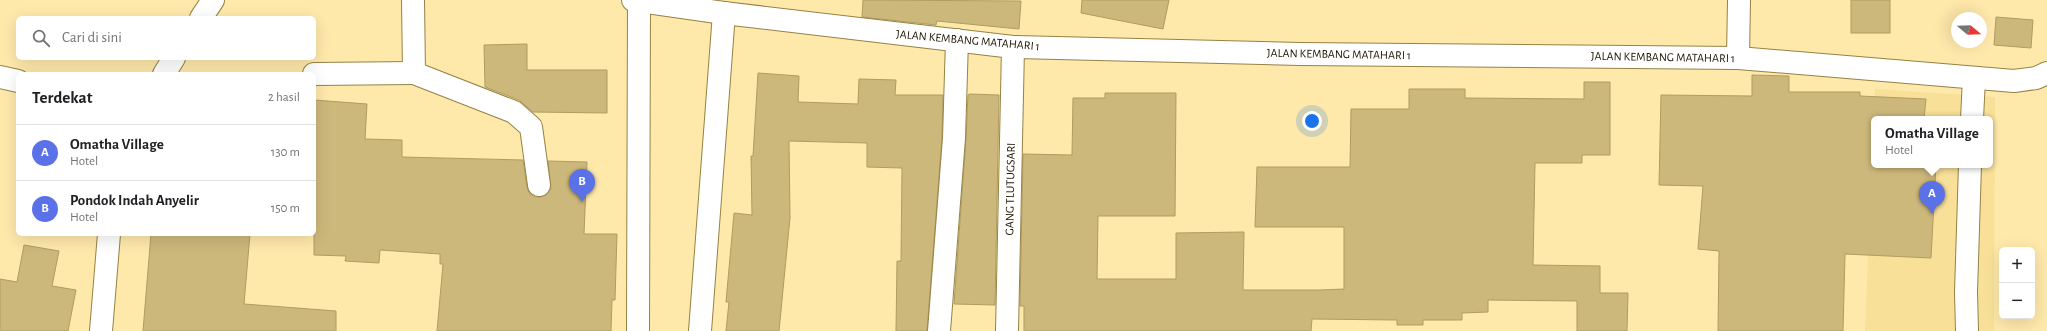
<!DOCTYPE html>
<html lang="id">
<meta charset="utf-8">
<style>
:root{--surface:#fff;--page:#f2f2f2;--text:#202124;--muted:#757577;--line:#e0e0e0;--accent:#5a71e8}
body{margin:0;font-family:"Alegreya Sans",sans-serif;background:var(--page);color:var(--text)}
.controls{position:absolute;right:12px;bottom:12px;display:grid;overflow:hidden;border-radius:6px;box-shadow:0 4px 16px #0002}
.controls button{width:36px;height:36px;display:grid;place-items:center;padding:0;border:0;border-bottom:1px solid var(--line);background:var(--surface);color:var(--text);font:20px sans-serif}
.compass{position:absolute;left:1951px;top:12px;width:36px;height:36px;border-radius:50%;background:var(--surface);box-shadow:0 4px 16px #0002;rotate:109deg}
.you{position:absolute;left:1312px;top:121px;width:14px;height:14px;margin:-10px;border:3px solid #fff;border-radius:50%;background:#1a73e8;box-shadow:0 0 0 6px #1a73e833}
.badge{display:grid;place-items:center;width:26px;height:26px;border-radius:50%;background:var(--accent);color:#fff;font-size:13px;font-weight:700}
.pin{position:absolute;translate:-50% -33px;filter:drop-shadow(0 1px 2px #0008)}
.pin::after{content:'';position:absolute;top:21px;width:14px;height:12px;background:inherit;clip-path:polygon(0 0,100% 0,50% 100%)}
.popup{position:absolute;left:1871px;top:116px;width:122px;height:52px;box-sizing:border-box;display:grid;place-content:center;border-radius:6px;background:var(--surface);filter:drop-shadow(0 1px 3px #0005);font-size:13px;white-space:nowrap;color:var(--muted)}
.popup b{font-size:15px;color:var(--text)}
.popup::after{content:'';position:absolute;left:50%;top:100%;margin-left:-8px;border:8px solid transparent;border-top-color:var(--surface)}
.list{margin:0;padding:0;list-style:none}
h2{display:flex;justify-content:space-between;align-items:center;height:52px;margin:0;padding:0 16px;font-size:17px}
h2 small{font-size:13px;font-weight:400;color:var(--muted)}
.list li{display:grid;grid-template-columns:26px 1fr auto;gap:12px;align-items:center;box-sizing:border-box;height:56px;padding:0 16px;border-top:1px solid var(--line)}
.list b{display:block;font-size:15px;white-space:nowrap}
.list p{margin:0;font-size:13px;white-space:nowrap;color:var(--muted)}
.list em{font-size:13px;font-style:normal;color:var(--muted)}
.icon{flex:none;width:22px;height:22px;fill:none;stroke:currentColor;stroke-width:2;stroke-linecap:round;stroke-linejoin:round}
.map{position:relative;flex:none;width:2047px;height:331px;overflow:hidden}
.search{position:absolute;background:var(--surface);box-shadow:0 4px 16px #0002;left:16px;top:16px;width:300px;height:44px;display:flex;align-items:center;gap:10px;box-sizing:border-box;padding:0 14px;border-radius:6px;color:var(--muted);font-size:15px}
.panel{position:absolute;background:var(--surface);box-shadow:0 4px 16px #0002;left:16px;top:72px;width:300px;height:164px;border-radius:6px}
.map>svg:first-child{display:block}
.built{fill:#f8e099;fill-rule:evenodd}
.building{fill:#cdb87b;stroke:#b09c60}
.lines{fill:none;stroke-linecap:round;stroke-linejoin:round}
.street-casing{stroke:#958246;stroke-width:24}
.street{stroke:#fff;stroke-width:22}
.labels{text-anchor:middle;stroke-width:3.5;stroke-linejoin:round;paint-order:stroke}
.street-label{font-size:12px;fill:#1d1500;stroke:#fff}
</style>
<div class="map">
<svg width="2047" height="331" viewBox="0 0 2047 331">
<rect width="100%" height="100%" fill="#fee8aa"/>
<!-- built -->
<path class="built" d="M1875,89L1995,97L1994,331H1865ZM1874,119H1990V165H1874Z"/>
<!-- building -->
<g class="building">
<path d="M863,0L1021,1L1019,29L937,21L936,25L862,17Z"/>
<path d="M1082,0H1169L1163,29L1081,13Z"/>
<rect x="1851" y="0" width="39" height="33"/>
<path d="M1996,17L2033,20L2031,48L1994,45Z"/>
<path d="M527,44V70H607V113L533,112L519,100L485,87L484,45Z"/>
<path d="M758,73L799,76L798,102L858,104L859,79L896,80L895,95H943L942,137L927,331H896L897,261H901L902,168L867,167V143L789,141L790,218L779,331H726L729,302H726L734,213L752,215L751,156H753Z"/>
<path d="M1752,75L1789,76V92H1860V96L1926,99L1924,119H1874V165H1936L1931,258L1845,254L1843,331H1718L1719,251L1698,249L1703,186L1659,185L1661,95L1752,96Z"/>
<path d="M1584,82H1610V155H1582V163H1535L1533,265L1600,266V293H1628L1627,331H1577V301L1488,300V312L1462,313V320H1423V325H1397V320L1312,319L1311,331H1024V306H1020L1023,154L1072,155L1073,98H1105V93H1176L1175,216H1098L1097,279H1176V233L1244,232L1243,290H1320L1344,289V227H1255L1257,167H1350L1351,109H1409V89H1465V98L1584,99Z"/>
<path d="M970,94L999,95L995,305L954,304L966,139L968,95Z"/>
<path d="M314,100L367,104L365,139L402,140V157L523,160L527,187L529,193L535,197H540L546,195L551,189L548,161L587,162L584,234H617L615,300H612L611,331H437L443,264H440V254L380,250L379,263L345,261L346,256L314,255Z"/>
<path d="M151,234H250L244,304L336,311V331H143Z"/>
<path d="M24,245L59,251L52,286L76,290L68,331H0V279L17,282Z"/>
</g>
<g class="lines">
<defs>
<g id="street">
<path d="M413,0L414,73L514,112L531,127L539,185"/>
<path d="M633,0L724,13L1013,47L1300,54L1738,58L2014,81L2036,78L2047,73"/>
<path d="M201,18L213,0"/>
<path d="M1738,58L1739,0"/>
<path d="M164,74L174,58"/>
<path d="M314,74L414,73"/>
<path d="M0,77L18,81"/>
<path d="M1972,119L1974,78"/>
<path d="M101,331L109,234"/>
<path d="M638,331L639,1"/>
<path d="M700,331L724,13"/>
<path d="M939,331L954,138L957,40"/>
<path d="M1007,331L1013,47"/>
<path d="M1967,331L1966,292L1970,165"/>
</g>
</defs>
<!-- street casing -->
<use href="#street" class="street-casing"/>
<!-- street -->
<use href="#street" class="street"/>
</g>
<g class="labels">
<!-- street labels -->
<g class="street-label">
<text transform="translate(968 40) rotate(5)" y="4">JALAN KEMBANG MATAHARI 1</text>
<text transform="translate(1339 54) rotate(1)" y="4">JALAN KEMBANG MATAHARI 1</text>
<text transform="translate(1663 57) rotate(1)" y="4">JALAN KEMBANG MATAHARI 1</text>
<text transform="translate(1010 189) rotate(-89)" y="4">GANG TLUTUGSARI</text>
</g>
</g>
</svg>
<div class="controls">
<button>+</button>
<button>−</button>
</div>
<svg class="compass" viewBox="-18 -18 36 36"><path d="M0-13l5 13h-10z" fill="#e53935"/><path d="M0 13l5-13h-10z" fill="#757577"/></svg>
<div class="you"></div>
<div class="pin badge" style="left:1932px;top:214px">A</div>
<div class="popup"><b>Omatha Village</b>Hotel</div>
<div class="pin badge" style="left:582px;top:202px">B</div>
<div class="search"><svg class="icon" aria-label="search" viewBox="0 0 24 24"><circle cx="10" cy="10" r="6"/><path d="M15 15l6 6"/></svg>Cari di sini</div>
<section class="panel">
<h2>Terdekat<small>2 hasil</small></h2>
<ul class="list">
<li><span class="badge">A</span><div><b>Omatha Village</b><p>Hotel</p></div><em>130 m</em></li>
<li><span class="badge">B</span><div><b>Pondok Indah Anyelir</b><p>Hotel</p></div><em>150 m</em></li>
</ul>
</section>
</div>
